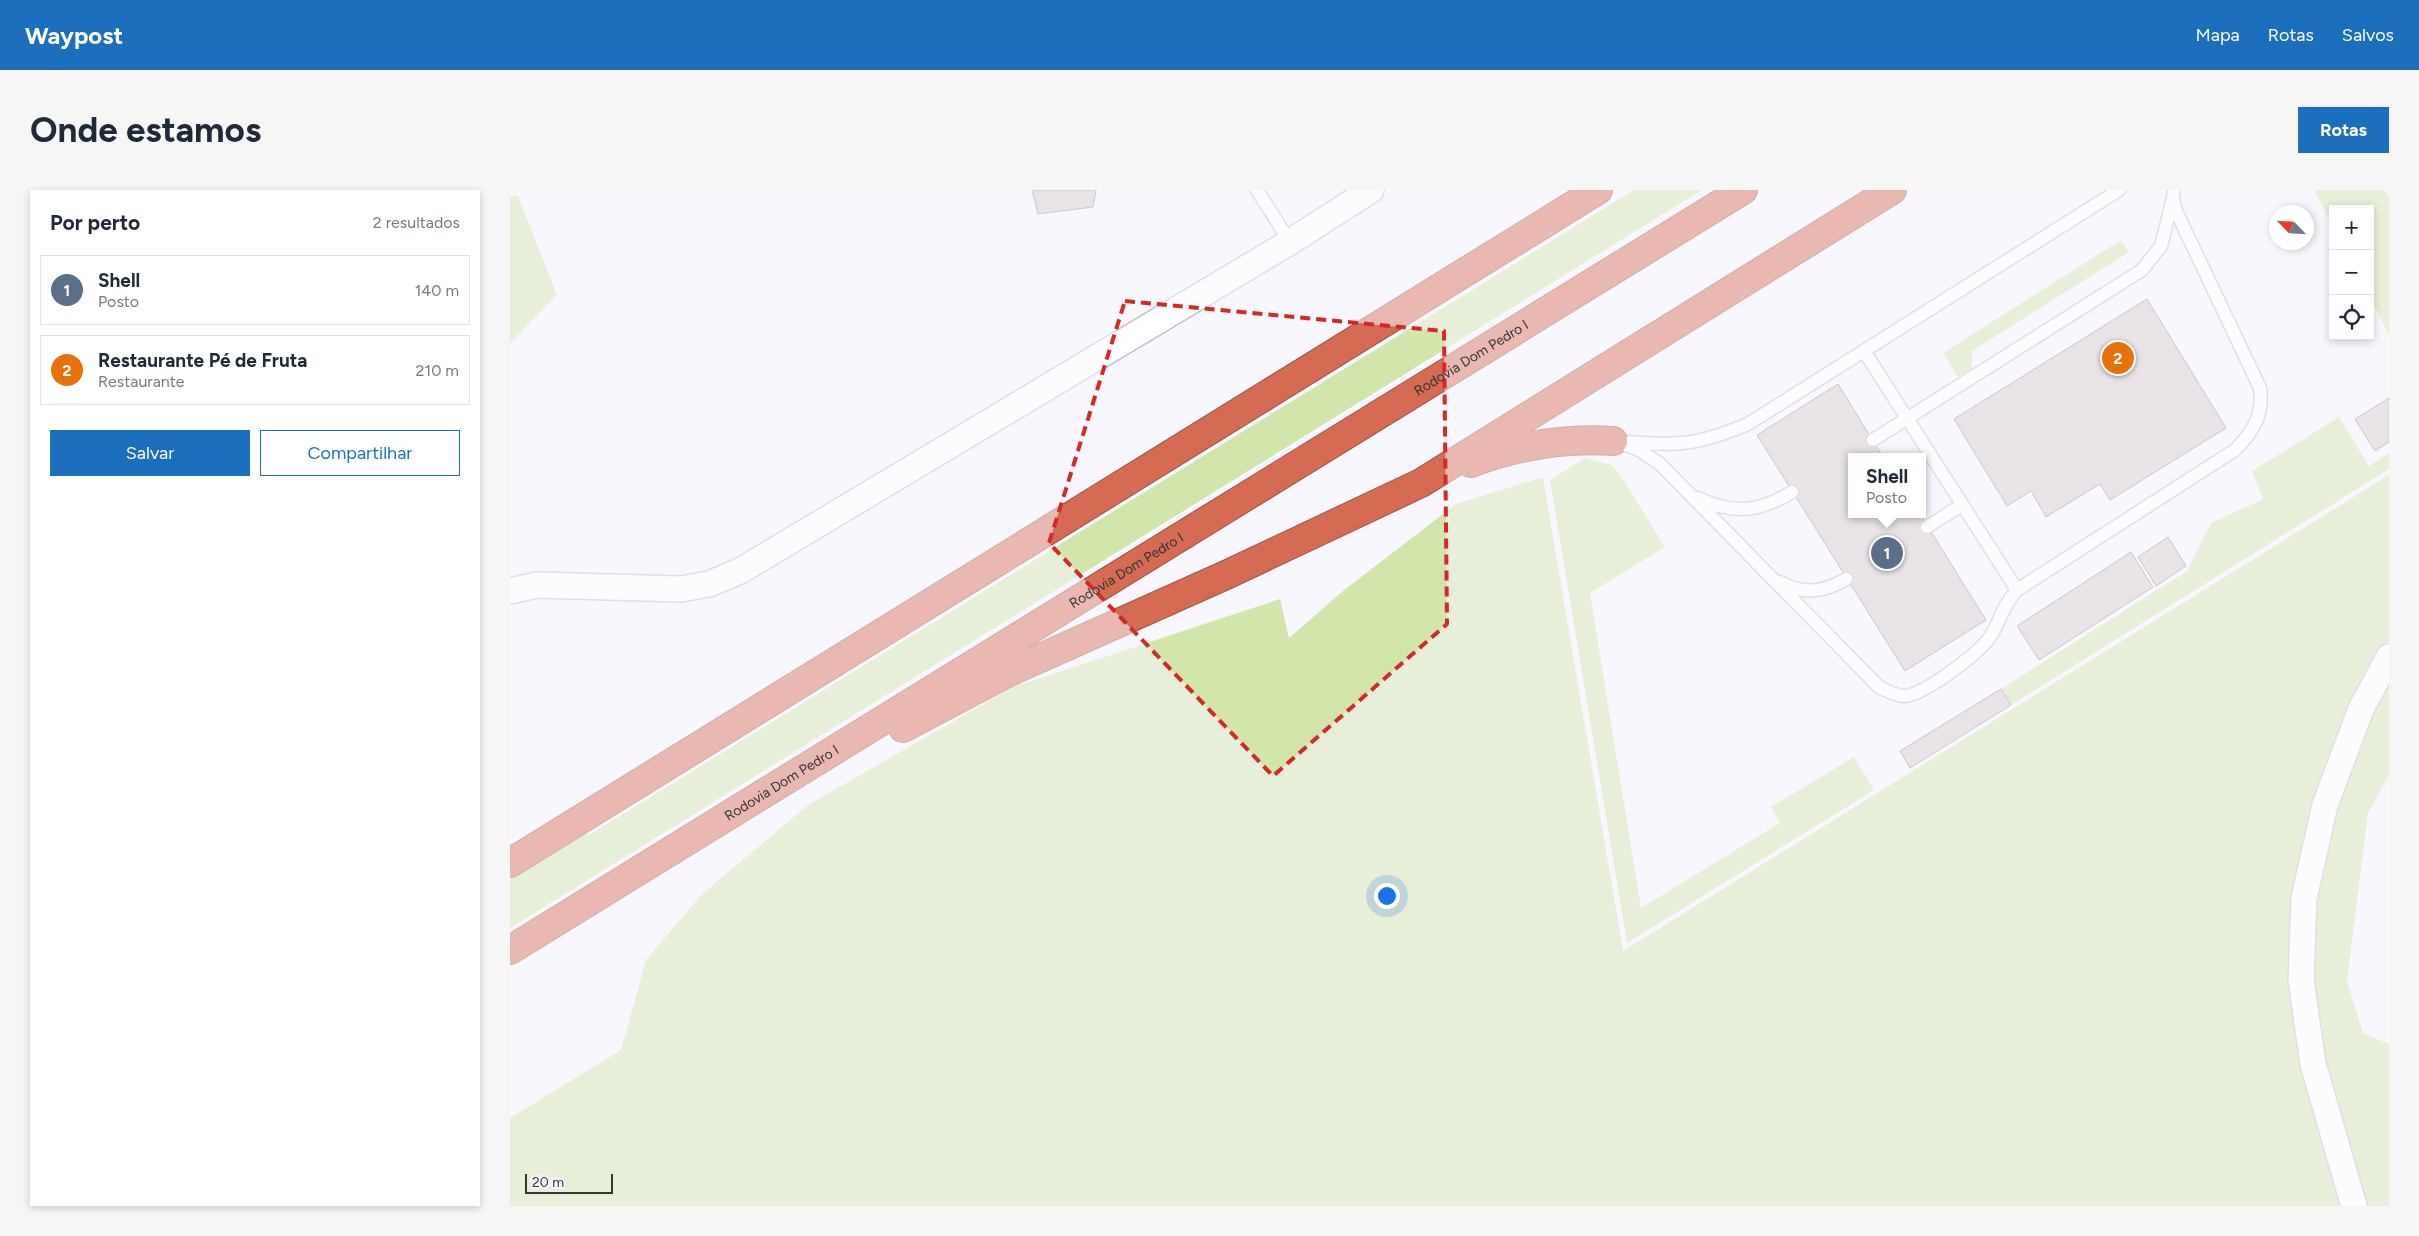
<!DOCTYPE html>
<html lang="pt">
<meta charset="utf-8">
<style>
:root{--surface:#fff;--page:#f6f6f7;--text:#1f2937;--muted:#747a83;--line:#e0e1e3;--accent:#1c6fbd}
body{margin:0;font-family:Figtree,sans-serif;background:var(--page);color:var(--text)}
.controls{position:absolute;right:15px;top:15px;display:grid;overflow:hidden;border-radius:0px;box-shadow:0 2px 8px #0003}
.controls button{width:45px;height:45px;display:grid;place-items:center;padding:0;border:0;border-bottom:1px solid var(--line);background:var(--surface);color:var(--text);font:25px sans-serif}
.compass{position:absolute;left:1759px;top:15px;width:45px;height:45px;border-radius:50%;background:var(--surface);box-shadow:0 2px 8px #0003;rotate:295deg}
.scale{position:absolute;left:15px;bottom:12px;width:88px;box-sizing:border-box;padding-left:5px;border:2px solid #333336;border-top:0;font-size:14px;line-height:18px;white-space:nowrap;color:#333336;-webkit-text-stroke:4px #f9f7fe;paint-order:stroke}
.you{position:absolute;left:876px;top:705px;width:18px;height:18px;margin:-12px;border:4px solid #fff;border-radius:50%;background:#1a73e8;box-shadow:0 0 0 8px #1a73e833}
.badge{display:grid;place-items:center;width:32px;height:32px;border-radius:50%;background:var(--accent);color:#fff;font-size:16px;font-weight:700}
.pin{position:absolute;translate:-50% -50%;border:2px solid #fff;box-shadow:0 1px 5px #0006}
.popup{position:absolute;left:1338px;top:263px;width:78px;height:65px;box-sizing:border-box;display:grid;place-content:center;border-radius:0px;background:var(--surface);filter:drop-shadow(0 1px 4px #0005);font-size:16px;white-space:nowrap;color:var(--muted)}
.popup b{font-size:19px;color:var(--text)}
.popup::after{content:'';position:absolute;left:50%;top:100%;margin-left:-10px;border:10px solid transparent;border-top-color:var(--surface)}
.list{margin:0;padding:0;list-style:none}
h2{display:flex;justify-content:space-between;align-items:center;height:65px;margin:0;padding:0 20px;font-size:21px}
h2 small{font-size:16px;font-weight:400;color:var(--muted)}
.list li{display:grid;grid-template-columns:32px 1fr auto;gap:15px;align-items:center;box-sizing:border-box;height:70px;margin:0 10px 10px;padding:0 10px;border:1px solid var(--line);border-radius:0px}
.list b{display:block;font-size:19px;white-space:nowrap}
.list p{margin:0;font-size:16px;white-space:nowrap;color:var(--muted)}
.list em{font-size:16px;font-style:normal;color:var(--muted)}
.actions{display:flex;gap:10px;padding:15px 20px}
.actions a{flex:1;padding:11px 0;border:1px solid var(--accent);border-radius:0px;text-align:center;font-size:18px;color:var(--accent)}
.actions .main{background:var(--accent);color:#fff}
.icon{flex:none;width:28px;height:28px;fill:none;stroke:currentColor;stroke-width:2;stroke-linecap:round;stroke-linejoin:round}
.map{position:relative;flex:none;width:1879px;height:1016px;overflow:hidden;border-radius:0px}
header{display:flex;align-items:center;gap:30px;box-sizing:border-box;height:70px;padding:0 25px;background:var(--accent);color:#fff}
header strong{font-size:24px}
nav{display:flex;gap:28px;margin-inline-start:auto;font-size:18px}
.intro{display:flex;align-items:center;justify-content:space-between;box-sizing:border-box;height:120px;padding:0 30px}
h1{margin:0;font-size:35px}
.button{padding:12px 22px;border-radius:0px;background:var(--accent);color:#fff;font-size:18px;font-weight:700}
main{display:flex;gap:30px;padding:0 30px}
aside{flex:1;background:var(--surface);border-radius:0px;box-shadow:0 2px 8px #0003}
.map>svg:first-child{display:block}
.green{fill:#d2e5aa}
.building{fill:#d4cace;stroke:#91888b}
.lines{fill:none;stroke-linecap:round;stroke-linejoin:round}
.lane-casing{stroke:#c2c0c9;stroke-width:15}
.street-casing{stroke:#c2c0c9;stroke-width:28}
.highway-casing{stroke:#9c5748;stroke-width:30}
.lane{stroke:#fff;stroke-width:12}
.street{stroke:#fff;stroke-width:25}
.highway{stroke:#d56b52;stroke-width:28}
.marked{fill:none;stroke:#d62828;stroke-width:4;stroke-dasharray:10 6;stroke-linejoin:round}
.labels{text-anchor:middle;stroke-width:4.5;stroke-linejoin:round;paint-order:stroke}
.street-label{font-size:14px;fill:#333336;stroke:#f9f7fe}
</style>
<header>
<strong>Waypost</strong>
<nav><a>Mapa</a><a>Rotas</a><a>Salvos</a></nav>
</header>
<div class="intro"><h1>Onde estamos</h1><a class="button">Rotas</a></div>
<main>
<aside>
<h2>Por perto<small>2 resultados</small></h2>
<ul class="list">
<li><span class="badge" style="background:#5c6f8a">1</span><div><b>Shell</b><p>Posto</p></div><em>140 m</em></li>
<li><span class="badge" style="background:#e8710a">2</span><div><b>Restaurante Pé de Fruta</b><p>Restaurante</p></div><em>210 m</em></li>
</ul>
<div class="actions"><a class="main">Salvar</a><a>Compartilhar</a></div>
</aside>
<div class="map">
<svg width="1879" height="1016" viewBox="0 0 1879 1016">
<rect width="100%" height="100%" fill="#f9f7fe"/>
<!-- green -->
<g class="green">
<path d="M1124,0H1192L0,738V689L74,643L79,645Z"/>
<path d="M1804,0H1874L1879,8V145L1860,108V19H1823V36Z"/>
<path d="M8,6L47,105L0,153V7Z"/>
<path d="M1611,50L1619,62L1462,161V178L1448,187L1433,163Z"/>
<path d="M1829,227L1859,276L1879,263V279L1501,515L1491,499L1677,381L1701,333L1753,309L1742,281Z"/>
<path d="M1075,268L1101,275L1109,283L1155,357L1080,403L1131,718L1270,633L1261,617L1344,567L1364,600L1117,753L1040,290Z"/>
<path d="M1879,285V585L1858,623L1837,791L1853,843L1879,854V1016H0V928L111,860L136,770L191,705L298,615L503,497L770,409L779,448L833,401L946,314L1033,287L1113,761Z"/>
</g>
<!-- building -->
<g class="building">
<path d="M522,0H586L583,17L528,24Z"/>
<path d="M1637,109L1716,238L1600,310L1590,294L1536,327L1521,301L1497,316L1444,229Z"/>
<path d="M1328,194L1373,267H1342V324H1410L1476,430L1395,481L1247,245Z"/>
<path d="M1879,208V252L1865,261L1845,229Z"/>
<path d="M1658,347L1676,376L1646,396L1628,367Z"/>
<path d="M1621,362L1643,397L1529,470L1507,436Z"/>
<path d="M1491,499L1501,515L1400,578L1390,561Z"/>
</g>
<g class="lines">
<defs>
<g id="lane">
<path d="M747,0L780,52"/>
<path d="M1354,161L1507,400"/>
<path d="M1363,250L1632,80L1651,56L1662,12"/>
<path d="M1103,251L1128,259L1150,274L1369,497C1377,501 1386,506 1395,506C1415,504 1468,464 1480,447C1491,430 1491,418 1507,400L1725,260C1743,242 1754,224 1750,198L1666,21L1663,9L1664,0"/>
<path d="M1120,252C1169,257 1193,253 1238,234L1609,0"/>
<path d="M1188,308C1223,325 1249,322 1282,302"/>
<path d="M1417,337L1452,315"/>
<path d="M1270,392C1292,405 1315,402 1336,389"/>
</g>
<g id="street">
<path d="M0,401L27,395L171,399L199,394L230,381L780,52L861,0"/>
<path d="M1844,1016L1803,874L1791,790L1794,708L1815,615L1851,519L1879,467"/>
</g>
<g id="highway">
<path d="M961,273C1006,256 1055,248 1103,251"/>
<path d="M393,538L499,482L716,385L911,293L1382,0"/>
<path d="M0,673L1088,0"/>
<path id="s1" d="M0,760L1233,0"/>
</g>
</defs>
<!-- lane casing -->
<use href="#lane" class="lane-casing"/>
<!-- street casing -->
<use href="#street" class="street-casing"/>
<!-- highway casing -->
<use href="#highway" class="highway-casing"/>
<!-- lane -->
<use href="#lane" class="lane"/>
<!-- street -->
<use href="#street" class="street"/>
<!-- highway -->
<use href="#highway" class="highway"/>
</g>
<!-- marked area -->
<path d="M0 0H1879V1016H0ZM615,111L934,141L937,434L763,586L539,353Z" fill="#f9f7fe" fill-opacity=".55" fill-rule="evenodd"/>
<path class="marked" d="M615,111L934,141L937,434L763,586L539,353Z"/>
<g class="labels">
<!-- street labels -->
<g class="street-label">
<text dy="5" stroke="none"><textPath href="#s1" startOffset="1129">Rodovia Dom Pedro I</textPath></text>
<text dy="5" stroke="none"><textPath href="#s1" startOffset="724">Rodovia Dom Pedro I</textPath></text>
<text dy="5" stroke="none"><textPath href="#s1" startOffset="319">Rodovia Dom Pedro I</textPath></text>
</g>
</g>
</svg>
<div class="controls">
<button>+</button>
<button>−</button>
<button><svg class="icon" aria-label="locate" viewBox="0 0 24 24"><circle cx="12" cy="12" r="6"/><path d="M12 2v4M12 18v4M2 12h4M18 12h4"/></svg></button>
</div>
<svg class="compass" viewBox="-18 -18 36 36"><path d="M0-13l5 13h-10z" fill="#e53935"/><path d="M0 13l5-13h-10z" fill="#747a83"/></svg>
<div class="scale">20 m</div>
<div class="you"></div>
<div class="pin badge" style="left:1377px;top:363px;background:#5c6f8a">1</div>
<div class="popup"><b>Shell</b>Posto</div>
<div class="pin badge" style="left:1608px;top:168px;background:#e8710a">2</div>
</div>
</main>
